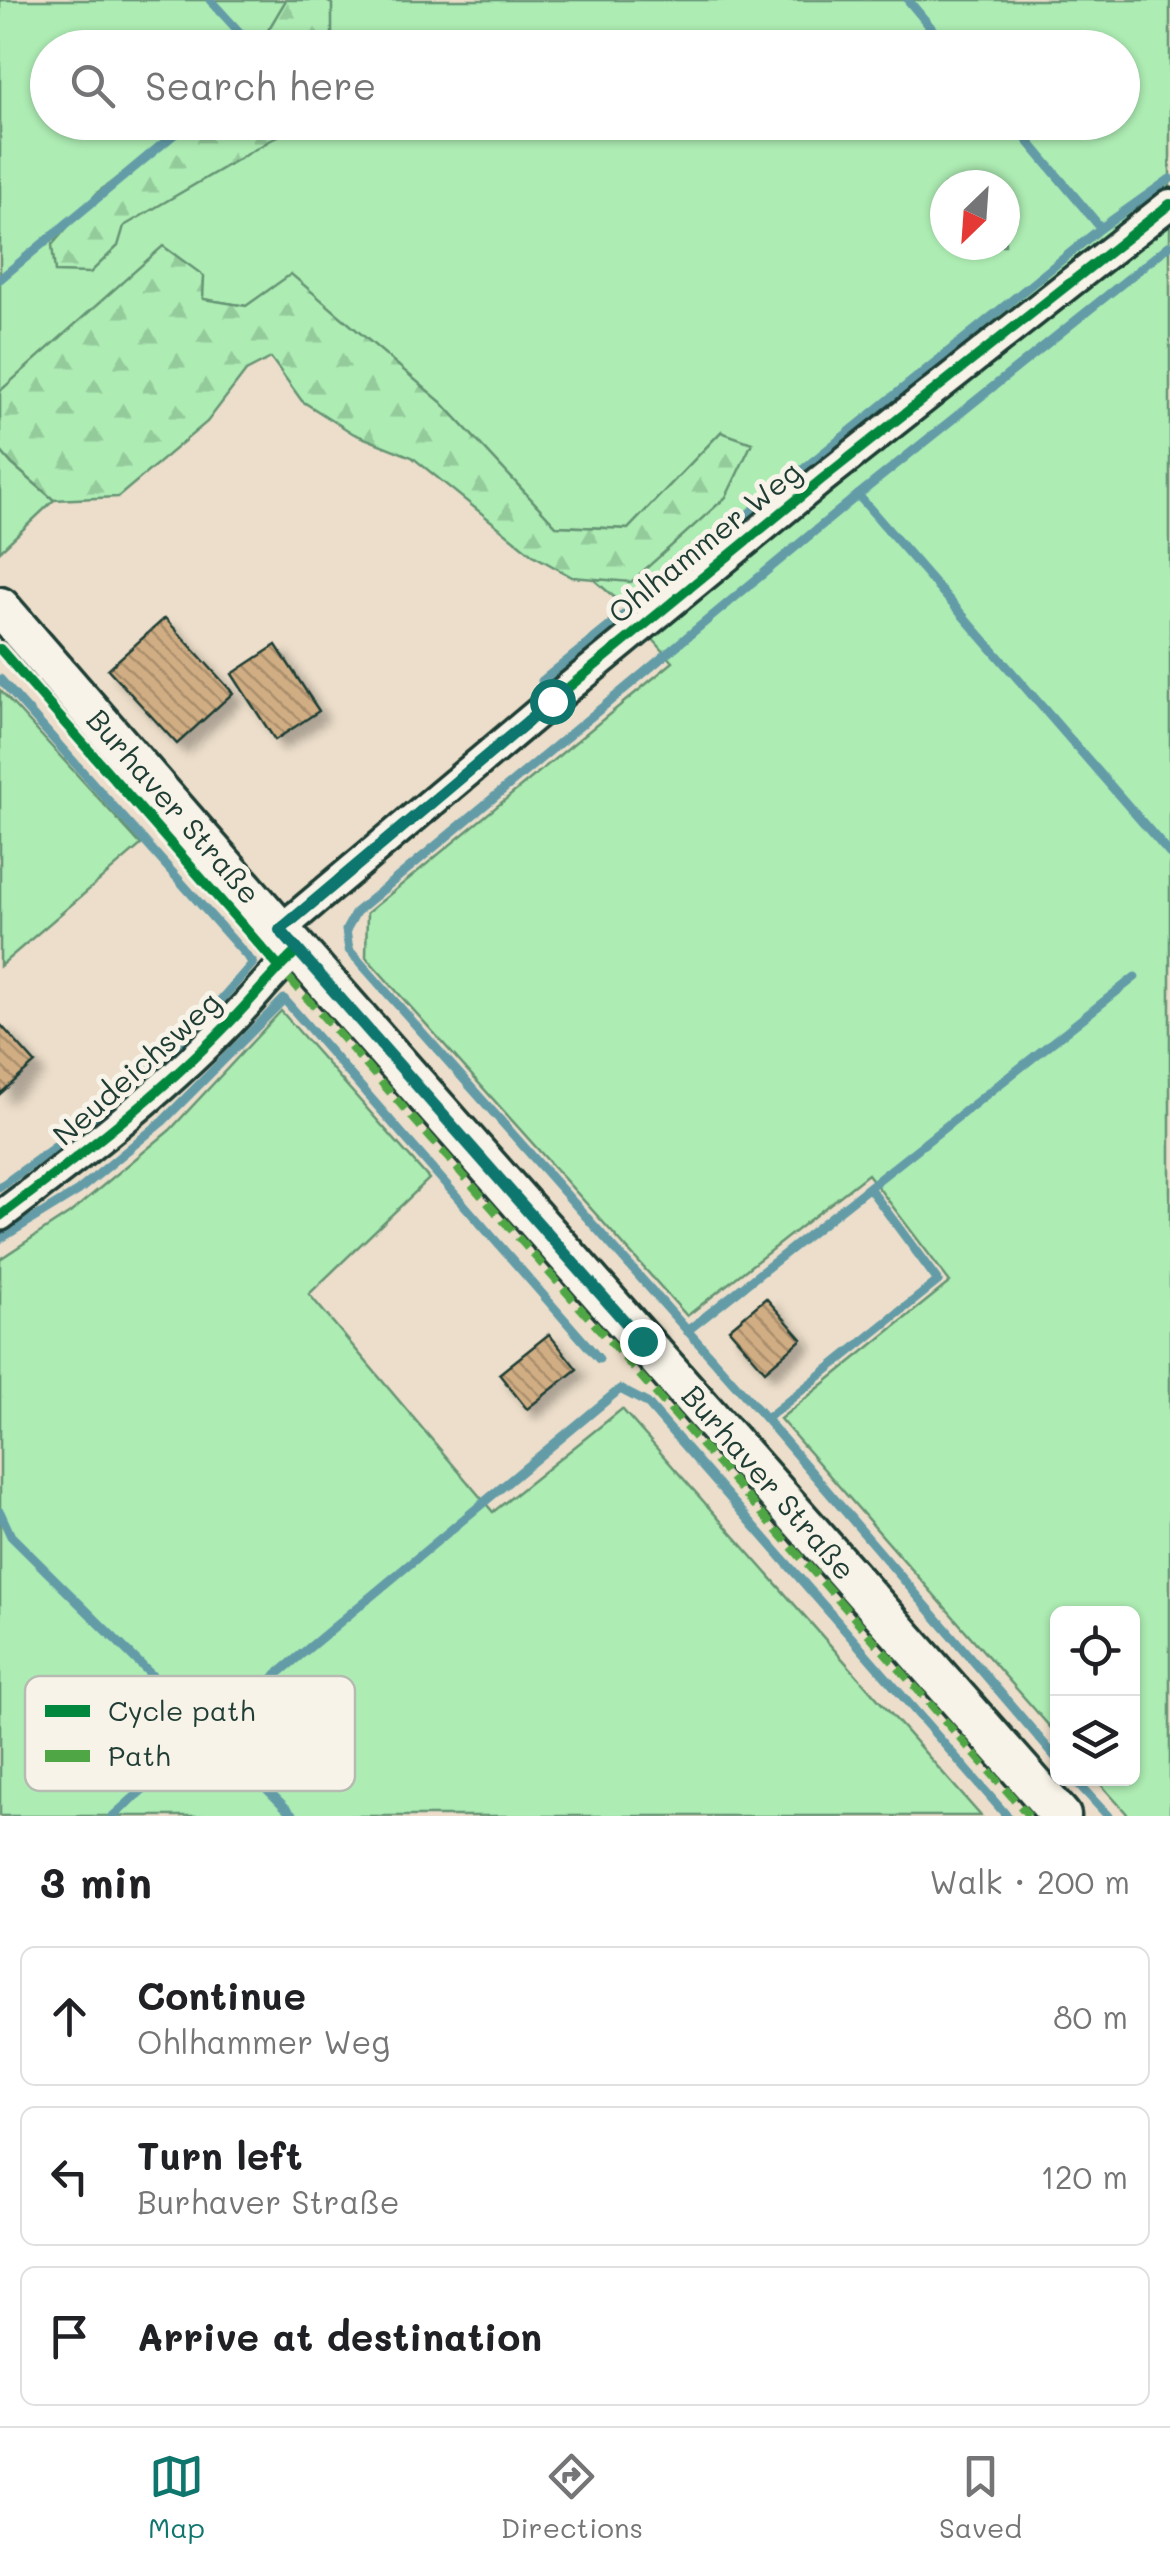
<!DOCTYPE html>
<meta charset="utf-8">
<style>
:root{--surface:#fff;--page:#f6f6f6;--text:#202124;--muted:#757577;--line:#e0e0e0;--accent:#0f766e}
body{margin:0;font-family:Mali,sans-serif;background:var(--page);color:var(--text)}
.controls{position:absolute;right:30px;bottom:30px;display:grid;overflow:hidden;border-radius:15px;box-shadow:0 2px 8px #0004}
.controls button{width:90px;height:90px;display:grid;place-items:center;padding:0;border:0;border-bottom:2px solid var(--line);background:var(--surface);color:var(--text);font:50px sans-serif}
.compass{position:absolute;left:930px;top:170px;width:90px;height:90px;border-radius:50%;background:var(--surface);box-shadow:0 2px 8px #0004;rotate:205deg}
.stop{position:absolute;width:30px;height:30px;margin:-22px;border:8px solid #0f766e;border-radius:50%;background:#fff}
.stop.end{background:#0f766e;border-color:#fff;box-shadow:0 2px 10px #0008}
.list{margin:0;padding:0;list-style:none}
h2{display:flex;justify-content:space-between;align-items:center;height:130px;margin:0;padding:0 40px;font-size:42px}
h2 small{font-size:32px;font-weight:400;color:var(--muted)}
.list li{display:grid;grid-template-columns:65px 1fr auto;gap:30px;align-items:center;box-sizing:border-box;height:140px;margin:0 20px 20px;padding:0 20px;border:2px solid var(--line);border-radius:15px}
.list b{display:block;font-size:38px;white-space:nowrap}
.list p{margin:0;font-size:32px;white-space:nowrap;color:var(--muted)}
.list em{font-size:32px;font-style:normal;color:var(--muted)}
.icon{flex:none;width:55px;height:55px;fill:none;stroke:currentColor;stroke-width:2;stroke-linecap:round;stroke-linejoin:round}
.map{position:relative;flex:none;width:1170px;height:1816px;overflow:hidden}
.search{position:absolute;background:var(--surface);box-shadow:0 2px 8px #0004;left:30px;right:30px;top:30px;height:110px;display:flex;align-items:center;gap:25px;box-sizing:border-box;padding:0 35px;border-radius:55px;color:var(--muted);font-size:38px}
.sheet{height:610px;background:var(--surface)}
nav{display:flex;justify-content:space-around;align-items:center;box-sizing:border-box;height:140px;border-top:2px solid var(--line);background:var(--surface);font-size:28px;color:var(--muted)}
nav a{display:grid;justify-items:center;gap:5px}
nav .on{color:var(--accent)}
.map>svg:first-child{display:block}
.green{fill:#adecb3;stroke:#669474;stroke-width:2.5;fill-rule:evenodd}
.forest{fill:url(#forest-firs);stroke:#669474;stroke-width:2.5}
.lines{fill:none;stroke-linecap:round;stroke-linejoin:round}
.stream{stroke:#649ca7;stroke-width:9}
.building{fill:url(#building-back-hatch);stroke:#1f3d34;stroke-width:2.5;filter:url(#shadow)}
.minor-casing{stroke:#1f3d34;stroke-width:35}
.secondary-casing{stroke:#1f3d34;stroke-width:45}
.minor{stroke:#f7f3e8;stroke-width:28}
.secondary{stroke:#f7f3e8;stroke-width:38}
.quiet{stroke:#4fa644;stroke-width:8;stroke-dasharray:15 8;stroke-linecap:butt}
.cycleway-casing{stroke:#f7f3e8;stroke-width:16}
.cycleway{stroke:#00873e;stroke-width:10}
.route{stroke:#0f766e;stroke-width:12}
.labels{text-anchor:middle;stroke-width:10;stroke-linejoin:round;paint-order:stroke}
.street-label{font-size:30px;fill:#1f3d34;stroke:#f7f3e8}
.key{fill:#f7f3e8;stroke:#b6bcb2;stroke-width:2.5}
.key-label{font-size:28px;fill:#1f3d34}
</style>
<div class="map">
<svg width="1170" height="1816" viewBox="0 0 1170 1816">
<defs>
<pattern id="forest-firs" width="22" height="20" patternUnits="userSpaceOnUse" patternTransform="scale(2.5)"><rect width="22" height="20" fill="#adecb3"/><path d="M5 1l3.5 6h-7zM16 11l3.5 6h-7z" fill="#94cb9b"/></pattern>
<pattern id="building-back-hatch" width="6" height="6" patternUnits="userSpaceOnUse" patternTransform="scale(2.5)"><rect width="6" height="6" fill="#d1ad83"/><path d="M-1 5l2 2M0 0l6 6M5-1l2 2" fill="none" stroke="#a98e6c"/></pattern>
<filter id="shadow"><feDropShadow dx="9" dy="9" stdDeviation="5" flood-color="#0004"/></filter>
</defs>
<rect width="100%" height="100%" fill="#ecdeca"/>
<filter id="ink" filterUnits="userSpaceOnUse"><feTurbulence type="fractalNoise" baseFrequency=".01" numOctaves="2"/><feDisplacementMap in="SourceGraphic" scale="20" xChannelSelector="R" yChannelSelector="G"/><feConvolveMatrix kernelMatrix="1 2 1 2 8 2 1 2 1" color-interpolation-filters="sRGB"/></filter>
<g filter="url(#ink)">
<!-- green -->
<g class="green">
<path d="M0,0H1170V1816H1129L1096,1779H1132V1614H1058L1057,1735L780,1419L950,1282L868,1174L687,1316L366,957L367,913L673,662L621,603L593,579L631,581L726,497L721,432L628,529L556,526L441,402L246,306L202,299L0,391ZM48,48H1122V122H48ZM945,185H1005V245H945Z"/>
<path d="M0,450L12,464L54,500L0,551Z"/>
<path d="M0,690L141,845L0,966Z"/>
<path d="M281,1011L429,1179L309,1294L493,1512L622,1409L981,1816H0V1259L70,1213L170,1130Z"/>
</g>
<!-- forest -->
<g class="forest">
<path d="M286,0H324L332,4V47H258Z"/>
<path d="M194,123H300L124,226L118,246L90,273L55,272L52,245L98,192Z"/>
<path d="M163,246L204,276L203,299L246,306L291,274L441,402L556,526L628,529L721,432L752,443L726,497L631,582L572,577L533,555L412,457L354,434L302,401L271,358L246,371L207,422L118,497L54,500L12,464L0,450V391Z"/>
</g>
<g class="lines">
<!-- stream -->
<g class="stream">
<path d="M210,0L254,48"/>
<path d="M908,0L948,48"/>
<path d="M1012,122L1101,228"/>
<path d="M0,279L189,122"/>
<path d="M858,495L1170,854"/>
<path d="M0,679L253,963L197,1027L77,1131L0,1187"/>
<path d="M542,681L1101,228L1170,179"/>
<path d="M0,1239L78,1191L163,1121L284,999L599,1359"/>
<path d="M687,1331L1135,977"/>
<path d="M766,1419L938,1281L870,1189"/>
<path d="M0,1512L11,1536L294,1816"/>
<path d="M1058,1760L766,1419L349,950L346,930L356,912L858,495L1170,245"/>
<path d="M1074,1779L1108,1816"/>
<path d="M113,1816L208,1732L620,1389L647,1403L1007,1816"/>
</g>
</g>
<!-- building -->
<g class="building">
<path d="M165,618L233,693L177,744L108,669Z"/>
<path d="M276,645L319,711L275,740L232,674Z"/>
<path d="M0,1024L35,1063L0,1094Z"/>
<path d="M766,1298L802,1339L765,1371L729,1329Z"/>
<path d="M549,1334L577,1369L527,1409L499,1374Z"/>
</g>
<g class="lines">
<defs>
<g id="minor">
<path d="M280,930L552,701L822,479L1170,204"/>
<path d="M0,1216C78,1157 156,1098 224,1028C250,1003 271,974 298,950"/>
</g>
<path id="secondary" d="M0,607L280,930L1061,1816"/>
</defs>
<!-- minor casing -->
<use href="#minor" class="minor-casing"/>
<!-- secondary casing -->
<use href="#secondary" class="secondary-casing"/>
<!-- minor -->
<use href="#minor" class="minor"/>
<!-- secondary -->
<use href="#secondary" class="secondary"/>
<!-- quiet -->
<path class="quiet" d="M274,961L1029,1816"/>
<defs>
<g id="cycleway">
<path d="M0,649L279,967"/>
<path d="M0,1216C78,1157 156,1098 224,1028C250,1003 271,974 298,950L280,930L552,701L822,479L1170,204"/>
</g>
</defs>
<!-- cycleway casing -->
<use href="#cycleway" class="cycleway-casing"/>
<!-- cycleway -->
<use href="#cycleway" class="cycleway"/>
</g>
</g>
<g class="lines" filter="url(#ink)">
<!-- route -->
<path class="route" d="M552,701L280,930L642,1341"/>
</g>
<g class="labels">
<!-- street labels -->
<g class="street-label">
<text transform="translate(705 543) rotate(-39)" y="10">Ohlhammer Weg</text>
<text transform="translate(173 807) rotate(49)" y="10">Burhaver Straße</text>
<text transform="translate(137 1069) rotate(-42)" y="10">Neudeichsweg</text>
<text transform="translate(768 1483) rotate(49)" y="10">Burhaver Straße</text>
</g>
</g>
<!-- legend -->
<rect x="25" y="1676" width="330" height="115" rx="15" class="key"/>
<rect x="45" y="1705" width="45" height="12" fill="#00873e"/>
<rect x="45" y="1750" width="45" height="12" fill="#4fa644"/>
<g class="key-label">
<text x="108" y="1721">Cycle path</text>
<text x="108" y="1766">Path</text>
</g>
</svg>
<div class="controls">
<button><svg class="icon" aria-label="locate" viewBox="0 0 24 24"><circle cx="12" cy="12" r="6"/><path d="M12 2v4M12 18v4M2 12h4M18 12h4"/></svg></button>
<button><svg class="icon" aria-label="layers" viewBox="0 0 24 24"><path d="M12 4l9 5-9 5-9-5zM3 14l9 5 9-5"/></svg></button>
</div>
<svg class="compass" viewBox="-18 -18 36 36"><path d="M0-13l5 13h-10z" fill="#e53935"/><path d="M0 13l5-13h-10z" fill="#757577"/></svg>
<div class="stop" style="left:552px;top:701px"></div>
<div class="stop end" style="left:642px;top:1341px"></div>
<div class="search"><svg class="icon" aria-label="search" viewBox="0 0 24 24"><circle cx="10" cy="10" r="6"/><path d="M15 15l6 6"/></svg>Search here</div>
</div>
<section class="sheet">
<h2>3 min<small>Walk · 200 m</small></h2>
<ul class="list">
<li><svg class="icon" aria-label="ahead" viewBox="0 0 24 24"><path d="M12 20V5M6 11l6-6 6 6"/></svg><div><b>Continue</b><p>Ohlhammer Weg</p></div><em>80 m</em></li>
<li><svg class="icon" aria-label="left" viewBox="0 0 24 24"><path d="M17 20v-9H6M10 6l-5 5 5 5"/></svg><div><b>Turn left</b><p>Burhaver Straße</p></div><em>120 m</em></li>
<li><svg class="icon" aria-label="arrive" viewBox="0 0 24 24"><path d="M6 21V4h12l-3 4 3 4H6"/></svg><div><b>Arrive at destination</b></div></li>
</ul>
</section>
<nav>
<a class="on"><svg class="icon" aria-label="map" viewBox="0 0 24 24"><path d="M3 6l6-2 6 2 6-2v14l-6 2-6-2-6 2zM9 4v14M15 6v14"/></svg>Map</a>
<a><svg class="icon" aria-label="directions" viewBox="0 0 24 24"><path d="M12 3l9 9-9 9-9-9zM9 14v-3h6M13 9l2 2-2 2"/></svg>Directions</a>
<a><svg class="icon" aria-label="saved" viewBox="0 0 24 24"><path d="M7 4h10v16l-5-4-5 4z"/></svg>Saved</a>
</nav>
